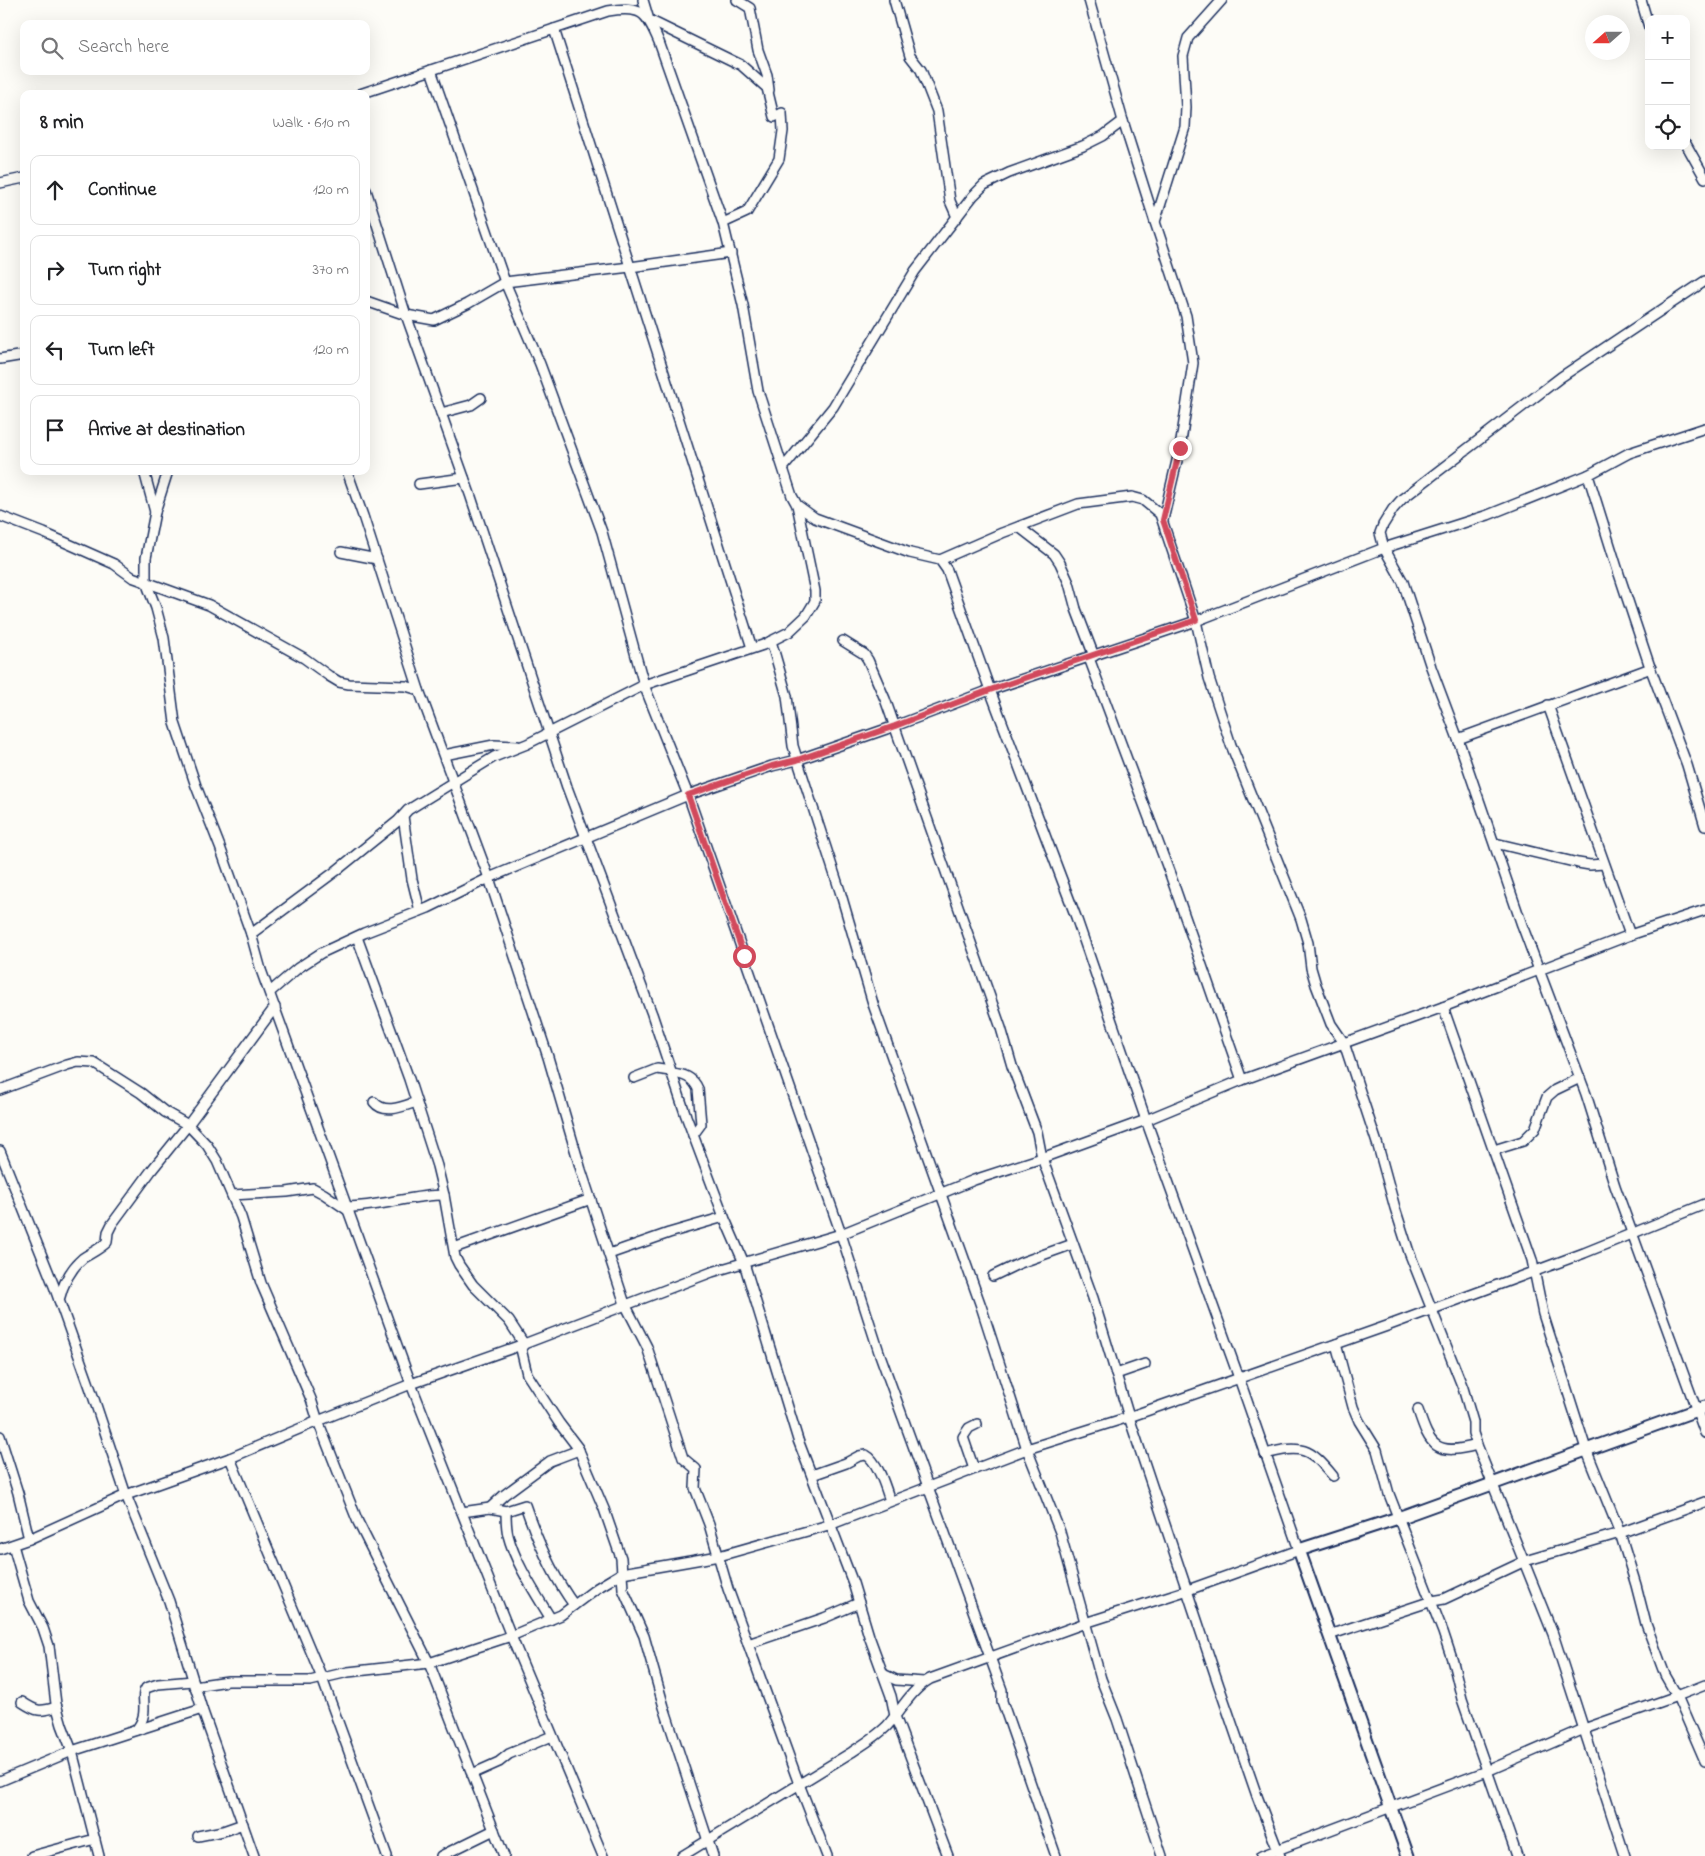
<!DOCTYPE html>
<meta charset="utf-8">
<style>
:root{--surface:#fff;--page:#f6f6f6;--text:#202124;--muted:#757577;--line:#e0e0e0}
body{margin:0;font-family:"Indie Flower",sans-serif;background:var(--page);color:var(--text)}
.controls{position:absolute;right:15px;top:15px;display:grid;overflow:hidden;border-radius:10px;box-shadow:0 5px 20px #0002}
.controls button{width:45px;height:45px;display:grid;place-items:center;padding:0;border:0;border-bottom:1px solid var(--line);background:var(--surface);color:var(--text);font:25px sans-serif}
.compass{position:absolute;left:1585px;top:15px;width:45px;height:45px;border-radius:50%;background:var(--surface);box-shadow:0 5px 20px #0002;rotate:249deg}
.stop{position:absolute;width:15px;height:15px;margin:-11px;border:4px solid #d1495b;border-radius:50%;background:#fff}
.stop.end{background:#d1495b;border-color:#fff;box-shadow:0 1px 5px #0008}
.list{margin:0;padding:0;list-style:none}
h2{display:flex;justify-content:space-between;align-items:center;height:65px;margin:0;padding:0 20px;font-size:21px}
h2 small{font-size:16px;font-weight:400;color:var(--muted)}
.list li{display:grid;grid-template-columns:32px 1fr auto;gap:15px;align-items:center;box-sizing:border-box;height:70px;margin:0 10px 10px;padding:0 10px;border:1px solid var(--line);border-radius:10px}
.list b{display:block;font-size:19px;white-space:nowrap}
.list em{font-size:16px;font-style:normal;color:var(--muted)}
.icon{flex:none;width:28px;height:28px;fill:none;stroke:currentColor;stroke-width:2;stroke-linecap:round;stroke-linejoin:round}
.map{position:relative;flex:none;width:1705px;height:1856px;overflow:hidden}
.search{position:absolute;background:var(--surface);box-shadow:0 5px 20px #0002;left:20px;top:20px;width:350px;height:55px;display:flex;align-items:center;gap:12px;box-sizing:border-box;padding:0 18px;border-radius:10px;color:var(--muted);font-size:19px}
.panel{position:absolute;background:var(--surface);box-shadow:0 5px 20px #0002;left:20px;top:90px;width:350px;height:385px;border-radius:10px}
.map>svg:first-child{display:block}
.lines{fill:none;stroke-linecap:round;stroke-linejoin:round}
.street-casing{stroke:#1b2f5e;stroke-width:12}
.secondary-casing{stroke:#1b2f5e;stroke-width:15}
.street{stroke:#fdfcf7;stroke-width:9}
.secondary{stroke:#fdfcf7;stroke-width:11}
.route{stroke:#d1495b;stroke-width:6}
</style>
<div class="map">
<svg width="1705" height="1856" viewBox="0 0 1705 1856">
<rect width="100%" height="100%" fill="#fdfcf7"/>
<filter id="ink" filterUnits="userSpaceOnUse"><feTurbulence type="fractalNoise" baseFrequency=".02" numOctaves="2"/><feDisplacementMap in="SourceGraphic" scale="10" xChannelSelector="R" yChannelSelector="G"/><feConvolveMatrix kernelMatrix="1 2 1 2 8 2 1 2 1" color-interpolation-filters="sRGB"/></filter>
<g filter="url(#ink)">
<g class="lines">
<defs>
<g id="street">
<path d="M643,0L649,20L741,65L767,88L774,117L782,113L783,131L779,159L747,212L723,223"/>
<path d="M737,0L750,8L758,50L767,75L769,90"/>
<path d="M894,0L910,56L921,70L937,111L950,201L957,217"/>
<path d="M1089,0L1123,121L1155,222"/>
<path d="M1641,0L1649,27"/>
<path d="M554,29L752,648"/>
<path d="M431,70L505,282L540,364L602,532L644,685L688,795L841,1234L879,1352L1002,1690V1701L1056,1856"/>
<path d="M360,94L608,11C641,6 646,11 659,42L723,223L743,305L758,391L792,496L797,505L815,518L910,553L940,560L947,570L990,690L1076,917L1146,1120L1239,1378L1299,1550L1188,1590L1085,1623L930,1679C911,1690 901,1710 887,1726C877,1736 864,1744 852,1752L682,1856"/>
<path d="M1686,144L1705,178"/>
<path d="M0,183L24,178"/>
<path d="M366,190L406,315L471,497L567,787L652,1014L686,1116L724,1217L744,1263L798,1440L853,1583L869,1636L891,1696L895,1716L948,1856"/>
<path d="M1705,281L1561,377L1402,499L1393,509L1383,525L1380,533L1384,548L1403,582L1431,667L1458,739L1522,925L1586,1094L1615,1186L1705,1433"/>
<path d="M366,301L406,315L434,320L467,304L505,282L630,267L731,253"/>
<path d="M0,359L24,355"/>
<path d="M441,413L471,405L481,398"/>
<path d="M784,467L833,407L915,271L973,196L984,185L1009,173L1083,146L1103,136L1123,121"/>
<path d="M144,471L155,512"/>
<path d="M168,471L155,512L146,558V582L156,608L164,638L175,723L196,786L220,847L251,934L261,970L411,1384L511,1636L603,1856"/>
<path d="M347,471L363,516L419,690L489,878L548,1057L581,1170L625,1304L647,1347L683,1458L696,1469L695,1488L709,1524L728,1589L799,1784L827,1856"/>
<path d="M1588,475L1619,574L1650,667L1687,765L1705,826"/>
<path d="M419,484L464,478"/>
<path d="M0,516L44,533L114,564L132,577L209,605L304,658L329,676L339,682L349,684L406,686L419,690"/>
<path d="M1163,520L1180,448L1193,363L1186,316L1155,222L1185,127L1186,107L1183,56L1188,38L1222,0"/>
<path d="M1019,527L1054,554L1060,563L1069,583L1076,609L1094,656"/>
<path d="M341,552L377,559"/>
<path d="M940,560L1002,533L1078,504L1132,497L1143,500L1160,514L1196,621L1209,678L1231,745L1301,919L1308,943L1311,968L1316,985L1331,1024L1344,1043L1378,1146L1395,1208L1409,1252L1463,1388L1473,1422V1433L1477,1445L1553,1634L1625,1856"/>
<path d="M771,641L787,696L793,746L840,891L874,1007L981,1306L1027,1449L1060,1532L1101,1679L1117,1719L1162,1856"/>
<path d="M843,641L864,654L868,660L885,699L1001,1028L1012,1066L1037,1132L1042,1158L1093,1298L1129,1417L1219,1686L1257,1796L1280,1856"/>
<path d="M1089,658L1170,874L1242,1080"/>
<path d="M1548,705L1630,935"/>
<path d="M1458,739L1651,668"/>
<path d="M444,755L494,745L518,746"/>
<path d="M403,816L412,879L420,911"/>
<path d="M1495,843L1578,863L1590,865L1604,864"/>
<path d="M251,934L336,871L398,821L408,810L494,757L527,744L644,685L763,645L789,632L806,616L815,601V591L797,505"/>
<path d="M357,937L409,1079L437,1166L444,1195L455,1257L459,1265L473,1285L509,1321L524,1344L521,1349L527,1374L559,1423L578,1448L604,1509L621,1558L623,1589L644,1636L664,1707L713,1856"/>
<path d="M270,992L298,968L321,953L364,933L428,908L489,878L688,795L772,766L797,760L895,726L990,690L1196,621L1384,548L1488,515L1588,475L1629,453L1705,428"/>
<path d="M1443,1007L1532,1260L1543,1314L1586,1449L1620,1533L1636,1585L1646,1624L1665,1675L1677,1696L1705,1761"/>
<path d="M671,1073C683,1074 693,1077 698,1089L701,1124L693,1135"/>
<path d="M634,1078L657,1069L670,1071"/>
<path d="M0,1090L67,1065L78,1062L94,1063L141,1093L165,1112L188,1125L207,1145L217,1161L241,1217L261,1283L311,1399L318,1421L342,1482L358,1522L429,1663L504,1856"/>
<path d="M374,1102C384,1115 404,1106 416,1102"/>
<path d="M1494,1150L1523,1141L1535,1129L1547,1097L1555,1090L1580,1078"/>
<path d="M0,1151L54,1286L91,1390L126,1495L169,1601L202,1709L254,1856"/>
<path d="M232,1195L287,1192L313,1188L324,1194L349,1211"/>
<path d="M347,1207C380,1207 411,1195 444,1195"/>
<path d="M454,1248L591,1199"/>
<path d="M609,1254L669,1233L724,1217"/>
<path d="M993,1276L1020,1263L1073,1244"/>
<path d="M59,1300C63,1284 70,1269 83,1258C91,1253 100,1249 107,1242L108,1232L112,1224L151,1171L188,1125L275,1007"/>
<path d="M1336,1344L1353,1407L1359,1421L1377,1450L1389,1494L1443,1632L1453,1662L1462,1699L1517,1856"/>
<path d="M1116,1374L1145,1364"/>
<path d="M1418,1410C1430,1447 1436,1456 1477,1445"/>
<path d="M0,1436L18,1493L29,1539"/>
<path d="M1265,1454C1302,1445 1309,1447 1333,1476"/>
<path d="M230,1458L322,1678L387,1856"/>
<path d="M974,1469L963,1437L969,1428L977,1424"/>
<path d="M812,1475L846,1463L859,1456L866,1455C878,1461 886,1489 890,1501"/>
<path d="M490,1508L504,1495L550,1461L579,1450"/>
<path d="M506,1511C506,1519 506,1527 508,1535C515,1563 536,1594 551,1619"/>
<path d="M462,1512L490,1508L506,1511L525,1505C537,1540 552,1575 574,1605"/>
<path d="M13,1545L29,1601L43,1628L49,1646L56,1704L62,1725L72,1751L99,1856"/>
<path d="M0,1549L29,1539L126,1495L230,1458L318,1421L411,1384L524,1344L712,1272L841,1234L974,1180L1042,1158L1146,1120L1242,1080L1443,1007L1630,935L1705,910"/>
<path d="M1329,1635L1432,1601L1444,1599L1525,1561L1620,1533L1705,1502"/>
<path d="M748,1644L824,1618L859,1603"/>
<path d="M883,1674L896,1680L924,1682"/>
<path d="M194,1686L228,1681H310L348,1672L429,1663L511,1636L561,1615L597,1588L622,1573L719,1556L832,1524L1027,1449L1129,1417L1387,1326L1584,1253L1705,1204"/>
<path d="M22,1702C37,1712 40,1712 57,1707"/>
<path d="M136,1730C151,1712 139,1698 146,1688L158,1684L193,1681"/>
<path d="M472,1774L499,1762L509,1754L552,1736"/>
<path d="M0,1781L72,1751L202,1709"/>
<path d="M198,1836L223,1831L243,1824"/>
<path d="M32,1856L95,1839"/>
<path d="M441,1856L494,1830"/>
<path d="M1261,1856L1487,1771L1584,1729L1677,1696L1705,1685"/>
</g>
<path id="secondary" d="M1408,1856L1299,1550L1398,1518L1705,1407"/>
</defs>
<!-- street casing -->
<use href="#street" class="street-casing"/>
<!-- secondary casing -->
<use href="#secondary" class="secondary-casing"/>
<!-- street -->
<use href="#street" class="street"/>
<!-- secondary -->
<use href="#secondary" class="secondary"/>
</g>
</g>
<g class="lines" filter="url(#ink)">
<!-- route -->
<path class="route" d="M744,956L688,795L772,766L797,760L895,726L990,690L1196,620L1163,520L1180,448"/>
</g>
</svg>
<div class="controls">
<button>+</button>
<button>−</button>
<button><svg class="icon" aria-label="locate" viewBox="0 0 24 24"><circle cx="12" cy="12" r="6"/><path d="M12 2v4M12 18v4M2 12h4M18 12h4"/></svg></button>
</div>
<svg class="compass" viewBox="-18 -18 36 36"><path d="M0-13l5 13h-10z" fill="#e53935"/><path d="M0 13l5-13h-10z" fill="#757577"/></svg>
<div class="stop" style="left:744px;top:956px"></div>
<div class="stop end" style="left:1180px;top:448px"></div>
<div class="search"><svg class="icon" aria-label="search" viewBox="0 0 24 24"><circle cx="10" cy="10" r="6"/><path d="M15 15l6 6"/></svg>Search here</div>
<section class="panel">
<h2>8 min<small>Walk · 610 m</small></h2>
<ul class="list">
<li><svg class="icon" aria-label="ahead" viewBox="0 0 24 24"><path d="M12 20V5M6 11l6-6 6 6"/></svg><div><b>Continue</b></div><em>120 m</em></li>
<li><svg class="icon" aria-label="right" viewBox="0 0 24 24"><path d="M7 20v-9h11M14 6l5 5-5 5"/></svg><div><b>Turn right</b></div><em>370 m</em></li>
<li><svg class="icon" aria-label="left" viewBox="0 0 24 24"><path d="M17 20v-9H6M10 6l-5 5 5 5"/></svg><div><b>Turn left</b></div><em>120 m</em></li>
<li><svg class="icon" aria-label="arrive" viewBox="0 0 24 24"><path d="M6 21V4h12l-3 4 3 4H6"/></svg><div><b>Arrive at destination</b></div></li>
</ul>
</section>
</div>
